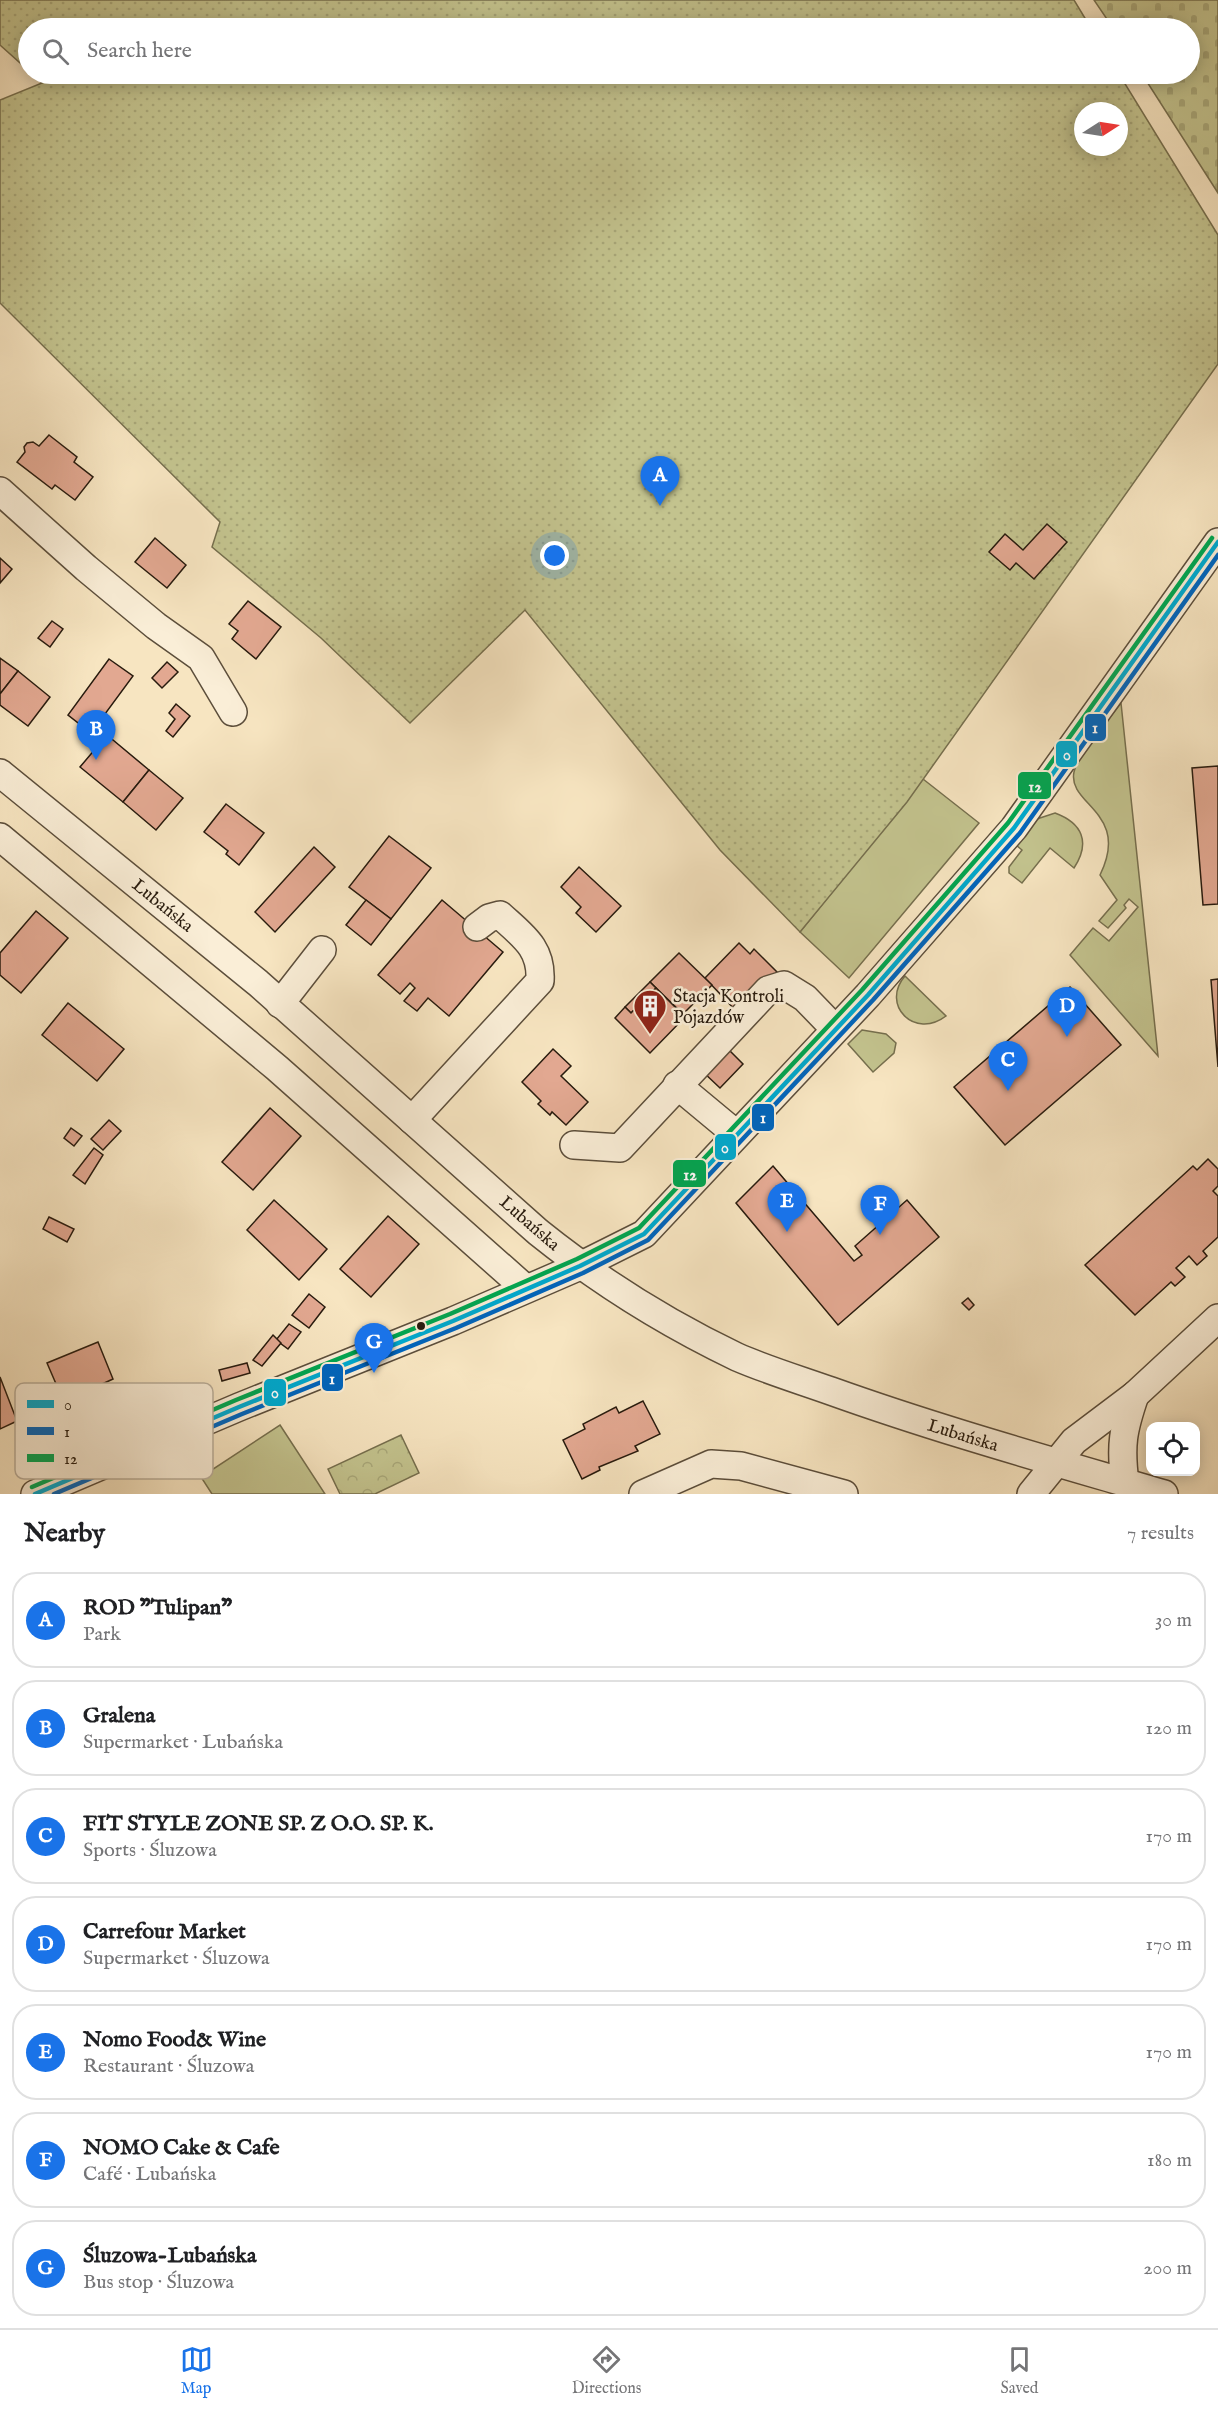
<!DOCTYPE html>
<meta charset="utf-8">
<style>
:root{--surface:#fff;--page:#f2f2f2;--text:#202124;--muted:#757577;--line:#e0e0e0;--accent:#1a73e8}
body{margin:0;font-family:"IM FELL English",serif;background:var(--page);color:var(--text)}
.controls{position:absolute;right:18px;bottom:18px;display:grid;overflow:hidden;border-radius:12px;box-shadow:0 3px 15px #0003}
.controls button{width:54px;height:54px;display:grid;place-items:center;padding:0;border:0;border-bottom:2px solid var(--line);background:var(--surface);color:var(--text);font:30px sans-serif}
.compass{position:absolute;left:1074px;top:102px;width:54px;height:54px;border-radius:50%;background:var(--surface);box-shadow:0 3px 15px #0003;rotate:78deg}
.you{position:absolute;left:555px;top:556px;width:21px;height:21px;margin:-15px;border:4px solid #fff;border-radius:50%;background:#1a73e8;box-shadow:0 0 0 9px #1a73e833}
.badge{display:grid;place-items:center;width:39px;height:39px;border-radius:50%;background:var(--accent);color:#fff;font-size:20px;font-weight:700}
.pin{position:absolute;translate:-50% -50px;filter:drop-shadow(0 2px 3px #0008)}
.pin::after{content:'';position:absolute;top:32px;width:21px;height:18px;background:inherit;clip-path:polygon(0 0,100% 0,50% 100%)}
.list{margin:0;padding:0;list-style:none}
h2{display:flex;justify-content:space-between;align-items:center;height:78px;margin:0;padding:0 24px;font-size:26px}
h2 small{font-size:20px;font-weight:400;color:var(--muted)}
.list li{display:grid;grid-template-columns:39px 1fr auto;gap:18px;align-items:center;box-sizing:border-box;height:96px;margin:0 12px 12px;padding:0 12px;border:2px solid var(--line);border-radius:24px}
.list b{display:block;font-size:22px;white-space:nowrap}
.list p{margin:0;font-size:20px;white-space:nowrap;color:var(--muted)}
.list em{font-size:20px;font-style:normal;color:var(--muted)}
.icon{flex:none;width:33px;height:33px;fill:none;stroke:currentColor;stroke-width:2;stroke-linecap:round;stroke-linejoin:round}
.map{position:relative;flex:none;width:1218px;height:1494px;overflow:hidden}
.search{position:absolute;background:var(--surface);box-shadow:0 3px 15px #0003;left:18px;right:18px;top:18px;height:66px;display:flex;align-items:center;gap:15px;box-sizing:border-box;padding:0 21px;border-radius:33px;color:var(--muted);font-size:22px}
.sheet{height:834px;background:var(--surface)}
nav{display:flex;justify-content:space-around;align-items:center;box-sizing:border-box;height:84px;border-top:2px solid var(--line);background:var(--surface);font-size:16px;color:var(--muted)}
nav a{display:grid;justify-items:center;gap:3px}
nav .on{color:var(--accent)}
.map>svg:first-child{display:block}
.grass{fill:#c3c38e;stroke:#766f4e;stroke-width:1.5}
.forest{fill:url(#forest-crowns);stroke:#766f4e;stroke-width:1.5}
.cemetery{fill:url(#cemetery-stones);stroke:#766f4e;stroke-width:1.5}
.garden{fill:url(#garden-dots);stroke:#766f4e;stroke-width:1.5;fill-rule:evenodd}
.building{fill:#e2a891;stroke:#281b0e;stroke-width:1.5}
.lines{fill:none;stroke-linecap:round;stroke-linejoin:round}
.minor-casing{stroke:#5c4e3b;stroke-width:30}
.minor{stroke:#faeed7;stroke-width:27}
.bus-1-casing{stroke:#faeed7;stroke-width:9}
.bus-2-casing{stroke:#faeed7;stroke-width:9}
.bus-3-casing{stroke:#faeed7;stroke-width:9}
.bus-1{stroke:#00a9ce;stroke-width:4.5}
.bus-2{stroke:#0065bd;stroke-width:4.5}
.bus-3{stroke:#00a651;stroke-width:4.5}
.bus-dot{fill:#281b0e;stroke:#faeed7;stroke-width:2}
.labels{text-anchor:middle;stroke-width:5;stroke-linejoin:round;paint-order:stroke}
.street-label{font-size:18px;fill:#281b0e;stroke:#faeed7}
.poi-label{font-size:18px;fill:#281b0e;stroke:#faeed7;text-anchor:start}
.key{fill:#faeed7;stroke:#bbaf9b;stroke-width:1.5}
.key-label{font-size:16px;fill:#281b0e}
.line-badge{stroke:#faeed7;stroke-width:2}
.badge-label{font-size:16px;text-anchor:middle;font-weight:bold;fill:#fff}
</style>
<div class="map">
<svg width="1218" height="1494" viewBox="0 0 1218 1494">
<defs>
<pattern id="forest-crowns" width="20" height="18" patternUnits="userSpaceOnUse" patternTransform="scale(1.5)"><rect width="20" height="18" fill="#c3c38e"/><path d="M2 6a3 3 0 1 1 6 0M12 15a3 3 0 1 1 6 0" fill="none" stroke="#a8a779"/></pattern>
<pattern id="cemetery-stones" width="16" height="16" patternUnits="userSpaceOnUse" patternTransform="scale(1.5)"><rect width="16" height="16" fill="#c3c38e"/><path d="M2 7V4a2 2 0 0 1 4 0v3zM10 15v-3a2 2 0 0 1 4 0v3z" fill="#a8a779"/></pattern>
<pattern id="garden-dots" width="8" height="8" patternUnits="userSpaceOnUse" patternTransform="scale(1.5)"><rect width="8" height="8" fill="#c3c38e"/><path d="M2 2h.1M6 6h.1" fill="none" stroke="#a8a779" stroke-width="1.8" stroke-linecap="round"/></pattern>
</defs>
<rect width="100%" height="100%" fill="#f7e5c1"/>
<filter id="stains"><feTurbulence type="fractalNoise" baseFrequency=".00333" numOctaves="4"/><feColorMatrix values="0 0 0 0 .2 0 0 0 0 .09 0 0 0 0 .02 0 0 0 .5 -.17"/></filter>
<radialGradient id="worn" r=".72"><stop offset=".6" stop-color="#630" stop-opacity="0"/><stop offset="1" stop-color="#630" stop-opacity=".3"/></radialGradient>
<!-- grass -->
<g class="grass">
<path d="M1121,703L1158,1056L1070,955L1093,928L1109,941L1138,907L1129,899L1124,905L1126,908L1108,928L1099,921L1117,900L1100,875C1131,812 1067,805 1074,772C1078,752 1108,721 1121,703Z"/>
<path d="M923,779L979,823L849,978L800,932Z"/>
<path d="M1055,813C1082,823 1091,842 1074,868L1050,848L1022,883L1009,873V867L1022,850L1016,845L1037,819Z"/>
<path d="M905,976L946,1016C915,1040 880,1005 905,976Z"/>
<path d="M862,1030L886,1034L896,1043L894,1053L873,1072L848,1044Z"/>
<path d="M280,1425L325,1494H212L201,1477Z"/>
</g>
<!-- forest -->
<path class="forest" d="M401,1435L419,1473L375,1494H340L328,1469Z"/>
<!-- cemetery -->
<path class="cemetery" d="M1094,0H1218V193L1142,74H1190V28H1113Z"/>
<!-- garden -->
<g class="garden">
<path d="M0,0H1074L1091,28H28V70L0,45Z"/>
<path d="M32,74H1119L1218,235V364L907,802L800,932L720,850L525,610L410,723L321,638L212,547L220,522L0,303V100L42,83ZM1083,111H1119V147H1083Z"/>
</g>
<!-- building -->
<g class="building">
<path d="M49,435L77,457L74,462L93,477L75,500L55,485L52,489L17,462L25,452L24,447L27,443L33,442L39,446Z"/>
<path d="M1047,524L1067,542L1034,579L1016,563L1010,570L989,552L1005,534L1023,550Z"/>
<path d="M155,538L186,565L167,588L135,562Z"/>
<path d="M0,558L12,569L0,583Z"/>
<path d="M248,601L281,627L256,659L232,639L238,631L229,624Z"/>
<path d="M52,621L63,629L50,647L38,638Z"/>
<path d="M0,658L18,671L0,694Z"/>
<path d="M109,659L133,676L91,733L68,715Z"/>
<path d="M167,662L178,672L162,688L152,678Z"/>
<path d="M18,671L50,697L28,726L0,705V694Z"/>
<path d="M176,704L190,716L173,737L166,731L175,719L169,713Z"/>
<path d="M107,735L149,770L123,802L80,767Z"/>
<path d="M1218,766V904L1203,905L1192,768Z"/>
<path d="M149,770L183,798L156,830L123,802Z"/>
<path d="M226,804L264,833L239,865L226,854L228,851L204,832Z"/>
<path d="M389,836L431,868L391,919L349,887Z"/>
<path d="M314,847L335,867L275,932L255,912Z"/>
<path d="M579,867L621,906L596,932L576,913L581,907L561,887Z"/>
<path d="M366,900L391,919L371,945L346,925Z"/>
<path d="M442,900L503,952L449,1016L428,998L417,1011L404,1001L415,988L410,983L400,994L378,975Z"/>
<path d="M36,911L68,938L21,993L0,975V953Z"/>
<path d="M739,943L750,954L754,949L777,972L737,1012L705,978Z"/>
<path d="M679,953L712,985L683,1014L650,982Z"/>
<path d="M1218,979V1067L1211,980Z"/>
<path d="M650,982L656,988L631,1013L625,1007Z"/>
<path d="M1070,987L1121,1045L1005,1145L954,1087Z"/>
<path d="M656,988L685,1017L650,1053L615,1018L625,1007L631,1013Z"/>
<path d="M68,1003L124,1049L97,1081L42,1035Z"/>
<path d="M725,1046L743,1064L720,1088L701,1070Z"/>
<path d="M553,1049L571,1066L561,1076L588,1102L566,1125L552,1112L550,1115L538,1104L541,1101L522,1082Z"/>
<path d="M270,1108L301,1136L253,1190L222,1162Z"/>
<path d="M109,1120L121,1131L103,1150L91,1139Z"/>
<path d="M71,1128L82,1136L74,1146L64,1138Z"/>
<path d="M94,1148L103,1155L85,1184L73,1175Z"/>
<path d="M1208,1159L1218,1169V1186L1213,1191L1218,1196V1237L1203,1251L1207,1256L1197,1265L1189,1256L1176,1268L1185,1277L1175,1286L1171,1282L1135,1315L1085,1265L1193,1166L1197,1170Z"/>
<path d="M773,1166L854,1261L862,1255L855,1246L907,1200L939,1237L838,1325L736,1203Z"/>
<path d="M274,1200L327,1249L299,1280L247,1230Z"/>
<path d="M388,1216L419,1244L371,1297L340,1269Z"/>
<path d="M49,1217L74,1229L67,1242L43,1229Z"/>
<path d="M309,1294L325,1307L309,1328L292,1315Z"/>
<path d="M968,1298L974,1305L969,1310L962,1303Z"/>
<path d="M289,1324L301,1332L288,1349L276,1340Z"/>
<path d="M273,1335L281,1343L262,1366L253,1360Z"/>
<path d="M98,1342L113,1379L100,1385L102,1390L75,1401L73,1396L63,1400L47,1363Z"/>
<path d="M247,1363L250,1373L222,1381L219,1370Z"/>
<path d="M0,1377L17,1421L0,1429Z"/>
<path d="M643,1401L660,1434L635,1446L638,1451L599,1467L600,1470L582,1479L563,1440L585,1429L583,1424L616,1407L619,1413Z"/>
</g>
<g class="lines">
<defs>
<g id="minor">
<path d="M0,491L86,568L156,626L201,658L233,712"/>
<path d="M0,773L258,983L538,1232C599,1281 666,1323 737,1357C767,1370 800,1380 831,1391C940,1430 1052,1461 1164,1494"/>
<path d="M0,837L277,1068L525,1288"/>
<path d="M280,1004L322,950"/>
<path d="M677,1085L736,1134"/>
<path d="M412,1120L540,981C542,948 523,936 500,915L489,918L477,927"/>
<path d="M574,1145L620,1148L768,990L784,985L805,998L835,1029"/>
<path d="M1125,1483C1120,1445 1123,1430 1135,1395"/>
<path d="M35,1494L239,1407L453,1321L580,1266L644,1234L868,995L1014,828L1218,542"/>
<path d="M643,1494L711,1464L741,1466L844,1494"/>
<path d="M1031,1494L1074,1441L1135,1395L1218,1318"/>
</g>
</defs>
<!-- minor casing -->
<use href="#minor" class="minor-casing"/>
<!-- minor -->
<use href="#minor" class="minor"/>
<defs>
<path id="bus-1" d="M35,1494L239,1407L453,1321L580,1266L644,1234L868,995L1014,828L1218,542"/>
<path id="bus-2" d="M54,1494L242,1414L456,1328L583,1273L648,1240L873,1000L1020,833L1218,555"/>
<path id="bus-3" d="M32,1487L236,1400L450,1314L577,1259L639,1228L862,990L1008,823L1212,538"/>
</defs>
<!-- bus-1 casing -->
<use href="#bus-1" class="bus-1-casing"/>
<!-- bus-2 casing -->
<use href="#bus-2" class="bus-2-casing"/>
<!-- bus-3 casing -->
<use href="#bus-3" class="bus-3-casing"/>
<!-- bus-1 -->
<use href="#bus-1" class="bus-1"/>
<!-- bus-2 -->
<use href="#bus-2" class="bus-2"/>
<!-- bus-3 -->
<use href="#bus-3" class="bus-3"/>
</g>
<!-- icons -->
<defs>
<symbol id="building-pin" viewBox="-11 -11 22 30"><path d="M0 17L-7.5 6A9.5 9.5 0 1 1 7.5 6Z" fill="#8f2418" stroke="#faeed7"/><path d="M-4-6H4V6H1V3H-1V6H-4ZM-2.5-4.3h1.7v1.8h-1.7ZM.8-4.3h1.7v1.8H.8ZM-2.5-1h1.7V.8h-1.7ZM.8-1h1.7V.8H.8Z" fill="#fff"/></symbol>
</defs>
<g fill-rule="evenodd">
<use href="#building-pin" x="631" y="987" width="38" height="52"/>
</g>
<!-- markers -->
<circle class="bus-dot" cx="421" cy="1326" r="5"/>
<g class="labels">
<!-- street labels -->
<g class="street-label">
<text transform="translate(163 905) rotate(39)" y="6">Lubańska</text>
<text transform="translate(530 1223) rotate(41)" y="6">Lubańska</text>
<text transform="translate(963 1435) rotate(17)" y="6">Lubańska</text>
</g>
<!-- poi labels -->
<g class="poi-label">
<text x="673" y="1002">Stacja Kontroli<tspan x="673" dy="21">Pojazdów</tspan></text>
</g>
</g>
<!-- legend -->
<rect x="15" y="1383" width="198" height="96" rx="9" class="key"/>
<rect x="27" y="1400" width="27" height="8" fill="#00a9ce"/>
<rect x="27" y="1427" width="27" height="8" fill="#0065bd"/>
<rect x="27" y="1454" width="27" height="8" fill="#00a651"/>
<g class="key-label">
<text x="64" y="1410">0</text>
<text x="64" y="1437">1</text>
<text x="64" y="1464">12</text>
</g>
<g class="line-badge">
<rect x="1084" y="713" width="23" height="29" rx="6" fill="#0065bd"/>
<rect x="1055" y="740" width="23" height="28" rx="6" fill="#00a9ce"/>
<rect x="1017" y="771" width="35" height="29" rx="6" fill="#00a651"/>
<rect x="751" y="1103" width="24" height="29" rx="6" fill="#0065bd"/>
<rect x="714" y="1133" width="23" height="28" rx="6" fill="#00a9ce"/>
<rect x="672" y="1159" width="35" height="29" rx="6" fill="#00a651"/>
<rect x="321" y="1363" width="23" height="29" rx="6" fill="#0065bd"/>
<rect x="263" y="1378" width="24" height="29" rx="6" fill="#00a9ce"/>
</g>
<g class="badge-label">
<text x="1095" y="733">1</text>
<text x="1067" y="760">0</text>
<text x="1035" y="792">12</text>
<text x="763" y="1123">1</text>
<text x="725" y="1153">0</text>
<text x="690" y="1180">12</text>
<text x="332" y="1384">1</text>
<text x="275" y="1398">0</text>
</g>
<rect width="100%" height="100%" filter="url(#stains)"/>
<rect width="100%" height="100%" fill="url(#worn)"/>
</svg>
<div class="controls">
<button><svg class="icon" aria-label="locate" viewBox="0 0 24 24"><circle cx="12" cy="12" r="6"/><path d="M12 2v4M12 18v4M2 12h4M18 12h4"/></svg></button>
</div>
<svg class="compass" viewBox="-18 -18 36 36"><path d="M0-13l5 13h-10z" fill="#e53935"/><path d="M0 13l5-13h-10z" fill="#757577"/></svg>
<div class="you"></div>
<div class="pin badge" style="left:660px;top:506px">A</div>
<div class="pin badge" style="left:96px;top:760px">B</div>
<div class="pin badge" style="left:1008px;top:1091px">C</div>
<div class="pin badge" style="left:1067px;top:1037px">D</div>
<div class="pin badge" style="left:787px;top:1232px">E</div>
<div class="pin badge" style="left:880px;top:1235px">F</div>
<div class="pin badge" style="left:374px;top:1373px">G</div>
<div class="search"><svg class="icon" aria-label="search" viewBox="0 0 24 24"><circle cx="10" cy="10" r="6"/><path d="M15 15l6 6"/></svg>Search here</div>
</div>
<section class="sheet">
<h2>Nearby<small>7 results</small></h2>
<ul class="list">
<li><span class="badge">A</span><div><b>ROD &quot;Tulipan&quot;</b><p>Park</p></div><em>30 m</em></li>
<li><span class="badge">B</span><div><b>Gralena</b><p>Supermarket · Lubańska</p></div><em>120 m</em></li>
<li><span class="badge">C</span><div><b>FIT STYLE ZONE SP. Z O.O. SP. K.</b><p>Sports · Śluzowa</p></div><em>170 m</em></li>
<li><span class="badge">D</span><div><b>Carrefour Market</b><p>Supermarket · Śluzowa</p></div><em>170 m</em></li>
<li><span class="badge">E</span><div><b>Nomo Food&amp; Wine</b><p>Restaurant · Śluzowa</p></div><em>170 m</em></li>
<li><span class="badge">F</span><div><b>NOMO Cake &amp; Cafe</b><p>Café · Lubańska</p></div><em>180 m</em></li>
<li><span class="badge">G</span><div><b>Śluzowa-Lubańska</b><p>Bus stop · Śluzowa</p></div><em>200 m</em></li>
</ul>
</section>
<nav>
<a class="on"><svg class="icon" aria-label="map" viewBox="0 0 24 24"><path d="M3 6l6-2 6 2 6-2v14l-6 2-6-2-6 2zM9 4v14M15 6v14"/></svg>Map</a>
<a><svg class="icon" aria-label="directions" viewBox="0 0 24 24"><path d="M12 3l9 9-9 9-9-9zM9 14v-3h6M13 9l2 2-2 2"/></svg>Directions</a>
<a><svg class="icon" aria-label="saved" viewBox="0 0 24 24"><path d="M7 4h10v16l-5-4-5 4z"/></svg>Saved</a>
</nav>
